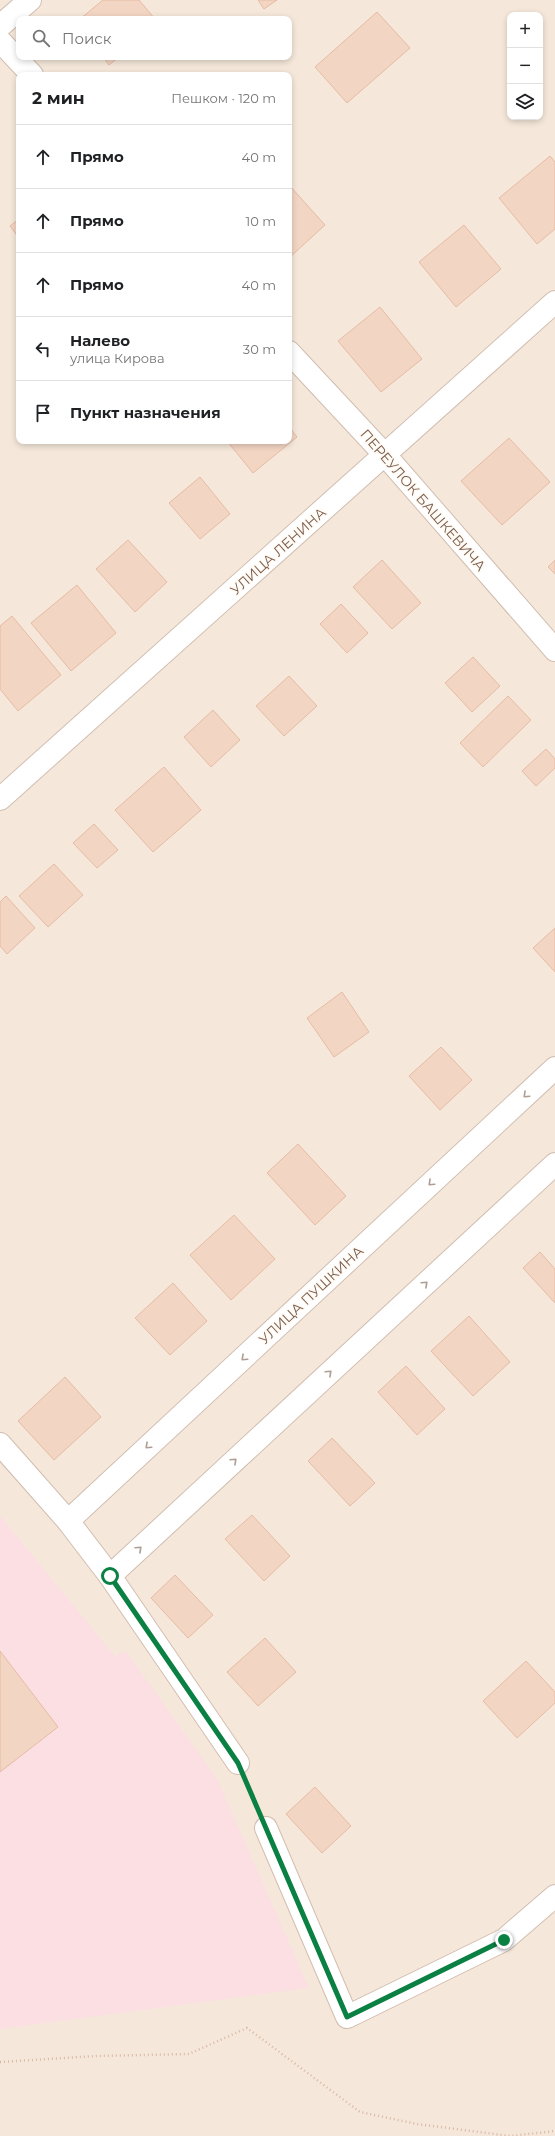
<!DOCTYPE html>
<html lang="ru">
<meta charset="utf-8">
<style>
:root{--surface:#fff;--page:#f6f6f6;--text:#202124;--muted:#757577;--line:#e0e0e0}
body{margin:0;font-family:Montserrat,sans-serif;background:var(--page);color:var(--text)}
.controls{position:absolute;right:12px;top:12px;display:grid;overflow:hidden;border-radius:8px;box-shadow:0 2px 6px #0003}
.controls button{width:36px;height:36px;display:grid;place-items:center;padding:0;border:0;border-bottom:1px solid var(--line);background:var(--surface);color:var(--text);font:20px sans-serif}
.stop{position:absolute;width:12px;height:12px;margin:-9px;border:3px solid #0b8043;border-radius:50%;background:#fff}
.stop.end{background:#0b8043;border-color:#fff;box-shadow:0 1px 4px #0008}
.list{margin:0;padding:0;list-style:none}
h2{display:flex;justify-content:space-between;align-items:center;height:52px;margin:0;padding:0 16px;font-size:17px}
h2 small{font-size:13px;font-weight:400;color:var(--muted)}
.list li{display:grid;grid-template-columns:26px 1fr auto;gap:12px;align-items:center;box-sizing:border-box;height:64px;padding:0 16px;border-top:1px solid var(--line)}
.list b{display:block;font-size:15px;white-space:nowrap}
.list p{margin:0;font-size:13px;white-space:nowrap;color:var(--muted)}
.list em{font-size:13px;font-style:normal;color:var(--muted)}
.icon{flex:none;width:22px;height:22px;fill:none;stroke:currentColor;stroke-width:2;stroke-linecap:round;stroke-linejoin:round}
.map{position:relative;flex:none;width:555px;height:2136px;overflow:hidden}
.search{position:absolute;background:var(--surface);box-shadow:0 2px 6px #0003;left:16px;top:16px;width:276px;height:44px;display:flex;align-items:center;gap:10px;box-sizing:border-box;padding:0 14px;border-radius:8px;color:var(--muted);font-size:15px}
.panel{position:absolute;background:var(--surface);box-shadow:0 2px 6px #0003;left:16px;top:72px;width:276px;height:372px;border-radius:8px}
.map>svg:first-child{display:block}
.residential{fill:#f5e8da;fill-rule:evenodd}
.medical{fill:#fbdfe3}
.building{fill:#f3d5c3;stroke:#e6bba3}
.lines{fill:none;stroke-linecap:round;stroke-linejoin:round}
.minor-casing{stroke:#d1beb0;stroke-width:24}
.tertiary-casing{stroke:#d1beb0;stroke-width:24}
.path{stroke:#d9b8a5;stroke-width:2.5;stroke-dasharray:1 3;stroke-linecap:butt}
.minor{stroke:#fff;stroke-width:22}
.tertiary{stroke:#fff;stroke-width:22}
.oneway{stroke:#af9d94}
.route{stroke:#0b8043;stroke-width:5}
.labels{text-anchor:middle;stroke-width:3;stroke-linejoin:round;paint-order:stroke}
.street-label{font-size:14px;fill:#7a5c4d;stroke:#fffaf3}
</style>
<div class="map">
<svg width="555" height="2136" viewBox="0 0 555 2136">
<rect width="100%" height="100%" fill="#fdf6ec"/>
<!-- residential -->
<path class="residential" d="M0,0H555V2136H0ZM510,15H540V117H510ZM19,19H289V57H19ZM19,75H289V441H19Z"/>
<!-- medical -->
<path class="medical" d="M0,1516L115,1656L126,1651L217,1779L309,1988L0,2029Z"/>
<!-- building -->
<g class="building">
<path d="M103,0H139L155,19H80Z"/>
<path d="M258,0H277L264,9Z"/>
<path d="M377,12L410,48L347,103L315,67Z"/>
<path d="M103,57H119L109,65Z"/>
<path d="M550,156L555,162V229L537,244L499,198Z"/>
<path d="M289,185L325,225L289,258Z"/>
<path d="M19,219V238L10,226Z"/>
<path d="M464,225L501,269L456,307L419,262Z"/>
<path d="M380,307L422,359L381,392L338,341Z"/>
<path d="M289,427L297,437L253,473L227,441H289Z"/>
<path d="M509,438L550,482L502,525L461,481Z"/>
<path d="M200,477L230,514L200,539L169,503Z"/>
<path d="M128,540L167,582L135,612L96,569Z"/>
<path d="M382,560L421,603L392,629L353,587Z"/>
<path d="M555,560V574L548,567Z"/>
<path d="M77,585L116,633L71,671L31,623Z"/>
<path d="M341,604L368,633L347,653L320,624Z"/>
<path d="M12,616L61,675L18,711L0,689V626Z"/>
<path d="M473,657L500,686L472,712L445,683Z"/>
<path d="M289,676L317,706L284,736L256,706Z"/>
<path d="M508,696L531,720L483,767L460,743Z"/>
<path d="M213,710L240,740L211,767L184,737Z"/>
<path d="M546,749L555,759V768L536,786L522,771Z"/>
<path d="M164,767L201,810L153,852L115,810Z"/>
<path d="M94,824L118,850L97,868L73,843Z"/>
<path d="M54,864L83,895L48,927L19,896Z"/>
<path d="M6,896L35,928L7,954L0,946V902Z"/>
<path d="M555,928V972L533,948Z"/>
<path d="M342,992L369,1032L334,1057L307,1018Z"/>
<path d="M441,1047L472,1080L440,1110L409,1076Z"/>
<path d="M298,1144L346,1196L315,1225L267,1173Z"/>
<path d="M234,1215L275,1259L231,1300L190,1255Z"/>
<path d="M540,1252L555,1269V1303L523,1268Z"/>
<path d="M173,1283L207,1321L170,1355L135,1318Z"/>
<path d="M469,1316L510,1362L473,1396L431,1351Z"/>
<path d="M406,1366L445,1409L417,1435L378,1392Z"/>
<path d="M65,1377L101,1417L54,1460L18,1421Z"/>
<path d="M332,1438L375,1483L350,1506L308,1461Z"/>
<path d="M252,1515L290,1556L264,1581L225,1539Z"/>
<path d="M175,1575L213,1615L188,1638L151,1598Z"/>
<path d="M265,1638L296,1672L258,1706L227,1672Z"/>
<path d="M0,1651L58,1727L0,1772Z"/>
<path d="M526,1661L555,1692V1703L517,1738L483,1701Z"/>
<path d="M315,1787L351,1826L322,1853L286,1814Z"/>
</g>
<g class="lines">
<defs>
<g id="minor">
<path d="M0,26L30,0"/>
<path d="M0,41L32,75"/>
<path d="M289,352L385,455L555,650"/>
<path d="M0,1444L68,1521L110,1576L238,1763"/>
<path d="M68,1521L555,1068"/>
<path d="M110,1576L555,1164"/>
<path d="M266,1828L347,2017L504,1940L555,1896"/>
</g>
<path id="tertiary" d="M0,799L555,302"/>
</defs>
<!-- minor casing -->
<use href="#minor" class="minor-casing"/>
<!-- tertiary casing -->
<use href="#tertiary" class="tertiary-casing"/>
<!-- path -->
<g class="path">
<path d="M249,1789L254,1801"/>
<path d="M0,2062L96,2056L189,2054L247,2028L360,2112L417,2124L510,2136L555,2131"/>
</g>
<!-- minor -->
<use href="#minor" class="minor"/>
<!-- tertiary -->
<use href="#tertiary" class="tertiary"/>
</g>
<!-- one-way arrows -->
<defs><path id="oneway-chevron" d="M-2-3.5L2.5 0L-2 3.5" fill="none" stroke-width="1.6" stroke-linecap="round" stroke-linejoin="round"/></defs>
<g class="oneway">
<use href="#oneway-chevron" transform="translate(526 1095) rotate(137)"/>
<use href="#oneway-chevron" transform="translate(431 1183) rotate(137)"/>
<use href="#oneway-chevron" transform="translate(425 1284) rotate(-43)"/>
<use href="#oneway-chevron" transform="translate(244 1358) rotate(137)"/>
<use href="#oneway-chevron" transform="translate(329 1373) rotate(-43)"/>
<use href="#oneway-chevron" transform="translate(148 1446) rotate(137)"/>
<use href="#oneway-chevron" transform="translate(234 1461) rotate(-43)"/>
<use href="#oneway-chevron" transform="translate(139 1549) rotate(-43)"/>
</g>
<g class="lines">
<!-- route -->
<path class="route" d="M110,1576L238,1763L347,2017L504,1940"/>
</g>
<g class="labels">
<!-- street labels -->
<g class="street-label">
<text transform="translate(423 500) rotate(49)" y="5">ПЕРЕУЛОК БАШКЕВИЧА</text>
<text transform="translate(278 551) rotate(-42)" y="5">УЛИЦА ЛЕНИНА</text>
<text transform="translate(311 1295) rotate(-43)" y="5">УЛИЦА ПУШКИНА</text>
</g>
</g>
</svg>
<div class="controls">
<button>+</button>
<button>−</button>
<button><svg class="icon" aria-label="layers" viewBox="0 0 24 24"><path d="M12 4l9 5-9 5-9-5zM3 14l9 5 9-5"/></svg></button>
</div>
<div class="stop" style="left:110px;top:1576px"></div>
<div class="stop end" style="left:504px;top:1940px"></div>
<div class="search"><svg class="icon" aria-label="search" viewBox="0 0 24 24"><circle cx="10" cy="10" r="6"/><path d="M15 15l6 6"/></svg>Поиск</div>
<section class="panel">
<h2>2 мин<small>Пешком · 120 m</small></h2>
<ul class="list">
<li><svg class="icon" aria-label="ahead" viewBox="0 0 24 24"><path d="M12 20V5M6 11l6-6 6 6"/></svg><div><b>Прямо</b></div><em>40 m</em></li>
<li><svg class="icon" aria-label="ahead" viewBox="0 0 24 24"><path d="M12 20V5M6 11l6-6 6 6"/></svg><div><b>Прямо</b></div><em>10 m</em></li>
<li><svg class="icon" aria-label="ahead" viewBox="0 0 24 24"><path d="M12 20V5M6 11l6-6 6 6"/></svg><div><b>Прямо</b></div><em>40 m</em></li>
<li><svg class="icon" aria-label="left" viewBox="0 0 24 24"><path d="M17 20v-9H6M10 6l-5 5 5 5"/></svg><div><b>Налево</b><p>улица Кирова</p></div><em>30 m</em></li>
<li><svg class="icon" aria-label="arrive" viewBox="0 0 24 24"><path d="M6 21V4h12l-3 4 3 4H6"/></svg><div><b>Пункт назначения</b></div></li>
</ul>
</section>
</div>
